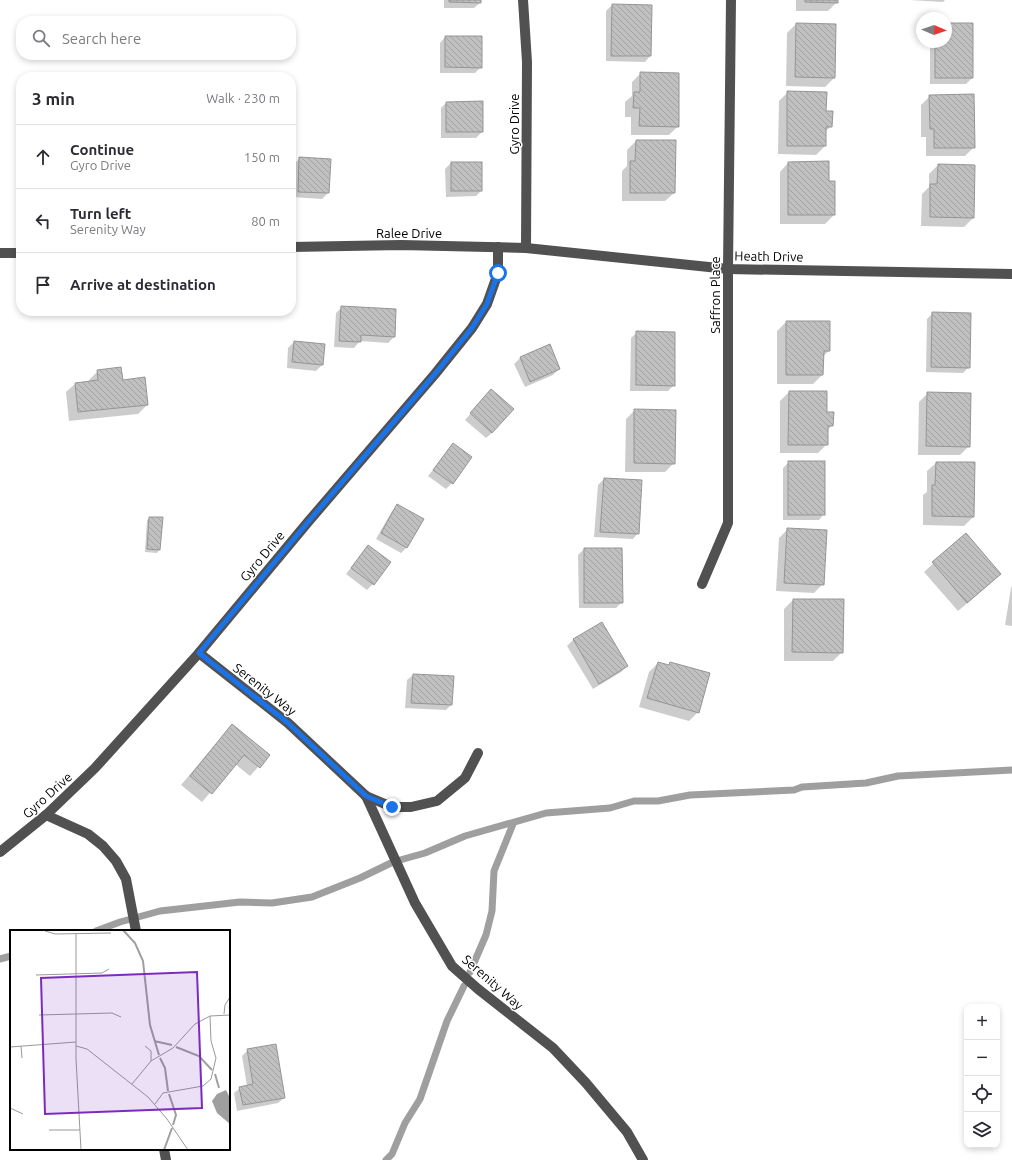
<!DOCTYPE html>
<meta charset="utf-8">
<style>
:root{--surface:#fff;--page:#f2f2f3;--text:#2b2b33;--muted:#7c7c81;--line:#e1e1e2}
body{margin:0;font-family:Ubuntu,sans-serif;background:var(--page);color:var(--text)}
.controls{position:absolute;right:12px;bottom:12px;display:grid;overflow:hidden;border-radius:8px;box-shadow:0 2px 6px #0003}
.controls button{width:36px;height:36px;display:grid;place-items:center;padding:0;border:0;border-bottom:1px solid var(--line);background:var(--surface);color:var(--text);font:20px sans-serif}
.compass{position:absolute;left:916px;top:12px;width:36px;height:36px;border-radius:50%;background:var(--surface);box-shadow:0 2px 6px #0003;rotate:92deg}
.stop{position:absolute;width:12px;height:12px;margin:-9px;border:3px solid #1a73e8;border-radius:50%;background:#fff}
.stop.end{background:#1a73e8;border-color:#fff;box-shadow:0 1px 4px #0008}
.list{margin:0;padding:0;list-style:none}
h2{display:flex;justify-content:space-between;align-items:center;height:52px;margin:0;padding:0 16px;font-size:17px}
h2 small{font-size:13px;font-weight:400;color:var(--muted)}
.list li{display:grid;grid-template-columns:26px 1fr auto;gap:12px;align-items:center;box-sizing:border-box;height:64px;padding:0 16px;border-top:1px solid var(--line)}
.list b{display:block;font-size:15px;white-space:nowrap}
.list p{margin:0;font-size:13px;white-space:nowrap;color:var(--muted)}
.list em{font-size:13px;font-style:normal;color:var(--muted)}
.icon{flex:none;width:22px;height:22px;fill:none;stroke:currentColor;stroke-width:2;stroke-linecap:round;stroke-linejoin:round}
.map{position:relative;flex:none;width:1012px;height:1160px;overflow:hidden}
.search{position:absolute;background:var(--surface);box-shadow:0 2px 6px #0003;left:16px;top:16px;width:280px;height:44px;display:flex;align-items:center;gap:10px;box-sizing:border-box;padding:0 14px;border-radius:16px;color:var(--muted);font-size:15px}
.panel{position:absolute;background:var(--surface);box-shadow:0 2px 6px #0003;left:16px;top:72px;width:280px;height:244px;border-radius:16px}
.map>svg:first-child{display:block}
.shadow{fill:#0003}
.lines{fill:none;stroke-linecap:round;stroke-linejoin:round}
.stream{stroke:#9f9f9f;stroke-width:7}
.building{fill:url(#building-back-hatch);stroke:#959595}
.minor{stroke:#515151;stroke-width:10}
.route{stroke:#1a73e8;stroke-width:5}
.labels{text-anchor:middle;stroke-width:3;stroke-linejoin:round;paint-order:stroke}
.street-label{font-size:13px;fill:#000;stroke:#fff}
.inset-river{fill:none;stroke:#9f9f9f;stroke-width:2}
.inset-road{fill:none;stroke:#999;stroke-width:1}
.view{fill:#7b2cbf;fill-opacity:0.15;stroke:#7b2cbf;stroke-width:2}
.inset-edge{fill:none;stroke:#000;stroke-width:2}
</style>
<div class="map">
<svg width="1012" height="1160" viewBox="0 0 1012 1160">
<defs>
<pattern id="building-back-hatch" width="6" height="6" patternUnits="userSpaceOnUse"><rect width="6" height="6" fill="#c0c0c0"/><path d="M-1 5l2 2M0 0l6 6M5-1l2 2" fill="none" stroke="#a3a3a3"/></pattern>
</defs>
<rect width="100%" height="100%" fill="#fff"/>
<!-- shadow -->
<g class="shadow">
<path d="M444,0H480V3L474,8H444Z"/>
<path d="M796,0H837V2L828,11H796Z"/>
<path d="M910,0H945L943,2Z"/>
<path d="M612,5L650,56L645,62L606,61V11Z"/>
<path d="M796,24L834,78L825,87L786,86L787,33Z"/>
<path d="M946,24L972,78L966,84H930V42H946Z"/>
<path d="M445,37L481,67L475,73H440V43Z"/>
<path d="M641,73L678,126L669,135H631V117H625V102L632,96V82Z"/>
<path d="M788,92L831,126L825,132V146L816,155L778,154L779,101Z"/>
<path d="M930,96L974,147L965,156H926V137H921V105Z"/>
<path d="M446,103L482,132L476,138H441V108Z"/>
<path d="M636,141L674,193L665,201H622V171L627,166V150Z"/>
<path d="M300,158L328,193L322,199L292,197L294,164Z"/>
<path d="M451,163L481,191L476,196L446,197L445,169Z"/>
<path d="M788,163L828,182L834,215L825,224H780V172Z"/>
<path d="M938,165L974,166L973,218L964,227L921,226L922,194L929,187V174Z"/>
<path d="M342,307L395,310L394,337L388,343L360,341L354,348L334,347L336,313Z"/>
<path d="M933,313L969,367L963,373L926,372L927,319Z"/>
<path d="M786,322L829,351L822,357V375L813,384H777V331Z"/>
<path d="M637,332L674,385L668,391H630L631,338Z"/>
<path d="M294,342L322,365L316,371L287,368L288,348Z"/>
<path d="M549,345L559,369L553,375L525,387L514,364L520,358Z"/>
<path d="M98,371L122,381L147,405L138,414L69,421L66,392L75,384L89,382V380Z"/>
<path d="M789,392L826,413L832,425L827,431V444L818,453H780V401Z"/>
<path d="M928,393L969,446L960,455H918L919,402Z"/>
<path d="M486,396L492,433L486,438L465,420Z"/>
<path d="M635,410L674,463L665,472H625L626,419Z"/>
<path d="M453,445L470,457L452,483L446,489L428,476Z"/>
<path d="M789,462L824,514L819,520H783V468Z"/>
<path d="M936,463L973,517L964,526L923,525V495L927,492V471Z"/>
<path d="M604,479L638,533L633,539L594,537L598,485Z"/>
<path d="M398,505L406,548L401,553L376,539L392,511Z"/>
<path d="M150,518H162L159,550L157,553L145,552L147,520Z"/>
<path d="M788,529L823,584L814,593L776,591L779,538Z"/>
<path d="M965,534L991,583L958,611L924,572Z"/>
<path d="M368,546L373,584L367,590L346,574Z"/>
<path d="M584,549L622,602L616,608H579L578,555Z"/>
<path d="M1012,586V626L1005,625L1011,588Z"/>
<path d="M793,600L842,652L833,661H784V609Z"/>
<path d="M602,623L627,666L621,672L593,689L567,646L573,640Z"/>
<path d="M658,663L668,666L671,663L698,712L689,721L639,707L649,672Z"/>
<path d="M413,675L451,705L446,710L405,708L407,680Z"/>
<path d="M232,725L269,755L250,776L235,764L202,802L181,785L224,734Z"/>
<path d="M248,1050L284,1098L278,1103L237,1111L234,1093L240,1088L247,1086L242,1056Z"/>
</g>
<g class="lines">
<!-- stream -->
<g class="stream">
<path d="M96,931L120,922L160,911L240,902L272,903L312,897L360,878L393,862L425,853L465,836L546,813L610,808L634,801H658L690,795L794,790L802,787L866,783L898,776L1012,770"/>
<path d="M0,959L11,956"/>
<path d="M470,972L486,935L492,911L494,871L513,824"/>
<path d="M386,1160L392,1154L405,1123L420,1099L447,1021L464,986"/>
</g>
</g>
<!-- building -->
<g class="building">
<path d="M449,0H481V3L449,2Z"/>
<path d="M805,0H838V3L805,2Z"/>
<path d="M612,4L652,5L651,56H611Z"/>
<path d="M796,23L836,24L835,78L795,77Z"/>
<path d="M946,23H973V78H935V42H946Z"/>
<path d="M445,36H482V68L445,67Z"/>
<path d="M640,72L679,73V127L639,126L640,108H633L634,92H640Z"/>
<path d="M787,91L827,92L826,111H833L832,127H826V146H787Z"/>
<path d="M974,94L975,148H934V129H930L929,95Z"/>
<path d="M483,101V132H446V102Z"/>
<path d="M636,140H676L675,193H630V161H635Z"/>
<path d="M299,157L331,159L329,193L298,192Z"/>
<path d="M829,161V181H835V215H788V162Z"/>
<rect x="451" y="162" width="31" height="29"/>
<path d="M938,164L975,165L974,218L930,217V184H937Z"/>
<path d="M341,306L396,309L395,337L361,335V342L339,341Z"/>
<path d="M932,312L971,313L970,368L931,367Z"/>
<path d="M786,321H830V351H824L823,375H786Z"/>
<path d="M636,331L675,332V386L636,385Z"/>
<path d="M294,341L325,344L323,365L292,362Z"/>
<path d="M550,344L560,369L530,382L520,357Z"/>
<path d="M121,367L123,380L145,377L148,405L78,412L75,383L98,380L97,370Z"/>
<path d="M491,389L514,409L492,433L470,413Z"/>
<path d="M789,391H827V412H834L833,426H828V445H788Z"/>
<path d="M927,392L971,393L970,447L926,446Z"/>
<path d="M634,409L676,410L675,464L634,463Z"/>
<path d="M453,443L472,457L453,484L433,470Z"/>
<rect x="788" y="461" width="37" height="54"/>
<path d="M936,462H975L974,517L932,516V485H935Z"/>
<path d="M604,478L642,480L639,534L600,532Z"/>
<path d="M397,504L424,519L407,548L381,533Z"/>
<path d="M149,517H163L160,550L147,549Z"/>
<path d="M787,528L827,530L824,585L784,583Z"/>
<path d="M966,533L1001,574L967,603L932,562Z"/>
<path d="M368,545L391,562L374,585L351,568Z"/>
<path d="M584,548H622L623,603H584Z"/>
<path d="M793,599H844L843,653L792,652Z"/>
<path d="M602,622L628,666L599,684L573,639Z"/>
<path d="M658,662L669,665L670,662L710,673L699,713L647,698Z"/>
<path d="M413,674L454,676L452,705L411,703Z"/>
<path d="M232,724L270,755L260,768L244,755L212,794L190,776Z"/>
<path d="M276,1044L285,1098L243,1105L239,1087L253,1084L247,1049Z"/>
</g>
<g class="lines">
<!-- minor -->
<g class="minor">
<path d="M523,0L527,62L526,248"/>
<path d="M291,247L401,245L526,248L728,269L1012,274"/>
<path d="M0,253H21"/>
<path d="M702,584L728,523V269L731,0"/>
<path d="M199,653L288,723L366,796L415,903L452,966L478,989L553,1048L586,1083L627,1132L643,1160"/>
<path d="M366,796L392,807H411L437,801L465,778L478,753"/>
<path d="M46,815L88,834L103,846L116,861L126,879L136,931"/>
<path d="M0,852L46,815L95,768L199,653L308,522L435,374L472,328L487,304L498,273V247"/>
<path d="M164,1149L166,1160"/>
</g>
</g>
<g class="lines">
<!-- route -->
<path class="route" d="M392,807L366,796L288,723L199,653L308,522L435,374L472,328L487,304L498,273"/>
</g>
<g class="labels">
<!-- street labels -->
<g class="street-label">
<text transform="translate(514 124) rotate(-90)" y="5">Gyro Drive</text>
<text x="409" y="238">Ralee Drive</text>
<text transform="translate(769 256) rotate(1)" y="5">Heath Drive</text>
<text transform="translate(715 295) rotate(-90)" y="5">Saffron Place</text>
<text transform="translate(262 556) rotate(-50)" y="5">Gyro Drive</text>
<text transform="translate(265 689) rotate(38)" y="5">Serenity Way</text>
<text transform="translate(47 795) rotate(-42)" y="5">Gyro Drive</text>
<text transform="translate(493 982) rotate(41)" y="5">Serenity Way</text>
</g>
</g>
<!-- overview -->
<g transform="translate(10 930)">
<rect width="220" height="220" fill="#fff"/>
<path d="M216,160L220,168V194L207,183L202,171L207,164Z" fill="#9f9f9f"/>
<path class="inset-river" d="M113,0L125,13L133,31L140,95L149,125M144,111L162,115M166,117L189,126L202,140M150,128L155,138L158,161M205,144L209,158M159,164L166,185L163,195M154,220L162,198"/>
<path class="inset-road" d="M35,1L45,4L101,3M66,4V129L71,220M26,45L92,43L99,39M214,84L215,75L220,67M29,85L102,83L111,87M11,116L12,128M66,116L77,119L138,167L157,189L178,220M135,116L141,121V131M0,117L66,112M122,154L141,131L163,118L185,94L200,86L220,85M145,174L153,163L193,156L201,149L206,128L201,111L200,86M0,178L13,184M39,200H70"/>
<path class="view" d="M187,42L192,178L35,184L31,48Z"/>
<rect width="220" height="220" class="inset-edge"/>
</g>
</svg>
<div class="controls">
<button>+</button>
<button>−</button>
<button><svg class="icon" aria-label="locate" viewBox="0 0 24 24"><circle cx="12" cy="12" r="6"/><path d="M12 2v4M12 18v4M2 12h4M18 12h4"/></svg></button>
<button><svg class="icon" aria-label="layers" viewBox="0 0 24 24"><path d="M12 4l9 5-9 5-9-5zM3 14l9 5 9-5"/></svg></button>
</div>
<svg class="compass" viewBox="-18 -18 36 36"><path d="M0-13l5 13h-10z" fill="#e53935"/><path d="M0 13l5-13h-10z" fill="#7c7c81"/></svg>
<div class="stop" style="left:498px;top:273px"></div>
<div class="stop end" style="left:392px;top:807px"></div>
<div class="search"><svg class="icon" aria-label="search" viewBox="0 0 24 24"><circle cx="10" cy="10" r="6"/><path d="M15 15l6 6"/></svg>Search here</div>
<section class="panel">
<h2>3 min<small>Walk · 230 m</small></h2>
<ul class="list">
<li><svg class="icon" aria-label="ahead" viewBox="0 0 24 24"><path d="M12 20V5M6 11l6-6 6 6"/></svg><div><b>Continue</b><p>Gyro Drive</p></div><em>150 m</em></li>
<li><svg class="icon" aria-label="left" viewBox="0 0 24 24"><path d="M17 20v-9H6M10 6l-5 5 5 5"/></svg><div><b>Turn left</b><p>Serenity Way</p></div><em>80 m</em></li>
<li><svg class="icon" aria-label="arrive" viewBox="0 0 24 24"><path d="M6 21V4h12l-3 4 3 4H6"/></svg><div><b>Arrive at destination</b></div></li>
</ul>
</section>
</div>
